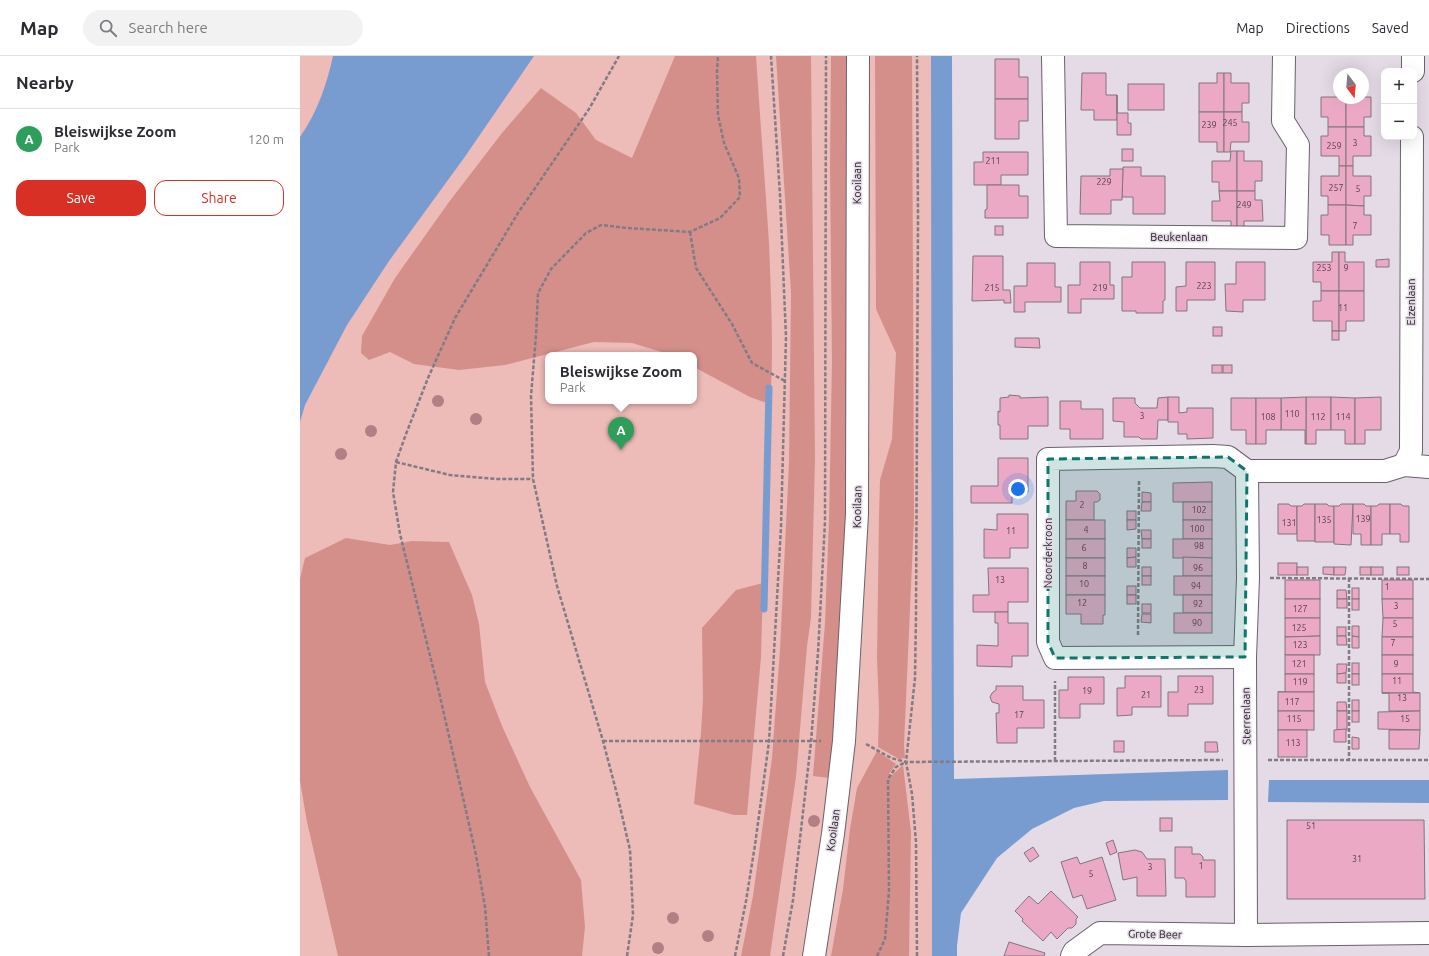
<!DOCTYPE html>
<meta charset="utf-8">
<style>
:root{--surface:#fff;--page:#f2f2f3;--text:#2b2b33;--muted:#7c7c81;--line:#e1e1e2;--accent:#d93025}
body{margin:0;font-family:Ubuntu,sans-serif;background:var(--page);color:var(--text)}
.controls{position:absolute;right:12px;top:12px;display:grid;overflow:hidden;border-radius:8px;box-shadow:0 4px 16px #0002}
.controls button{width:36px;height:36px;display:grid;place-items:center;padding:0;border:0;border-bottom:1px solid var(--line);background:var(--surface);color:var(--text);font:20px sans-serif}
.compass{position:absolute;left:1033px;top:12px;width:36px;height:36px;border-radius:50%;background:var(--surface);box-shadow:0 4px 16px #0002;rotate:164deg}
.you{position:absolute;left:718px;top:433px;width:14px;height:14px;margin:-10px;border:3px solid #fff;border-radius:50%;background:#1a73e8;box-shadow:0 0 0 6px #1a73e833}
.badge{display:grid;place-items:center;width:26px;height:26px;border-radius:50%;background:var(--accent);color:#fff;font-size:13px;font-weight:700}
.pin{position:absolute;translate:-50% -33px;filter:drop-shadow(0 1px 2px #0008)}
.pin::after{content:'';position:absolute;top:21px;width:14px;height:12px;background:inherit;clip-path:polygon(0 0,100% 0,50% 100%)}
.popup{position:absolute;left:245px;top:296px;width:152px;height:52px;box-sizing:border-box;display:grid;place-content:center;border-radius:8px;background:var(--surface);filter:drop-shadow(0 1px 3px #0005);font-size:13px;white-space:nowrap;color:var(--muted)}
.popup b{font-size:15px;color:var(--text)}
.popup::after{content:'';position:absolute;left:50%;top:100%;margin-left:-8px;border:8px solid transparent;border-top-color:var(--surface)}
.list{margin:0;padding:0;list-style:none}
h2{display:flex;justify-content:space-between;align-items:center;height:52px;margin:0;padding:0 16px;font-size:17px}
h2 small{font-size:13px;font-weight:400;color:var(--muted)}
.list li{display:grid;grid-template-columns:26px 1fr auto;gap:12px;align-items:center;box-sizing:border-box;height:60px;padding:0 16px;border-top:1px solid var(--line)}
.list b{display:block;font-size:15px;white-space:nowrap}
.list p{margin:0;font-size:13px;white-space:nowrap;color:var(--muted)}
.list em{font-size:13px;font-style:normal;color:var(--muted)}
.actions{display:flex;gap:8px;padding:12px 16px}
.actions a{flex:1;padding:9px 0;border:1px solid var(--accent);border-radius:12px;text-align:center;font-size:14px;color:var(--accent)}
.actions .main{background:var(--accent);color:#fff}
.icon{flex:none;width:22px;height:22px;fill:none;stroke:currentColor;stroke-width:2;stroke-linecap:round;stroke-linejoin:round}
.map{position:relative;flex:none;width:1129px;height:900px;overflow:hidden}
header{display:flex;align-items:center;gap:24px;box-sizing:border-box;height:56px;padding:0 20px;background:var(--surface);border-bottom:1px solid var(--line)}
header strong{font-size:19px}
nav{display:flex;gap:22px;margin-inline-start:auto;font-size:14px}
.search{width:280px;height:36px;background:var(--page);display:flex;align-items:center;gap:10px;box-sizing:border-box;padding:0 14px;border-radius:22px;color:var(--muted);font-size:15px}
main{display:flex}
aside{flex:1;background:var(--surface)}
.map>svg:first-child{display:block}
.green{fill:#edbbb8;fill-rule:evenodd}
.forest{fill:#d58f8b}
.water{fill:#799cd0}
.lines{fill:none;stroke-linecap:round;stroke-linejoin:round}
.stream{stroke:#799cd0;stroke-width:7}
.building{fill:#eca9c6;stroke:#82757a}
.minor-casing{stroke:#69616b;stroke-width:24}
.path{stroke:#827b84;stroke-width:2.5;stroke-dasharray:4 2;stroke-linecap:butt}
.minor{stroke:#fff;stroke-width:22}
.tree{fill:#b17f84}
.marked{fill:#0f766e;fill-opacity:0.2;stroke:#0f766e;stroke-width:3;stroke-dasharray:8 5;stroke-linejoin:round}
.labels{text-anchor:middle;stroke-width:3;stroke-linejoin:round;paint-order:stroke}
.number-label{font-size:9px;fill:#56424d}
.street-label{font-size:11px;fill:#242025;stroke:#e5dbe7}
</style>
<header>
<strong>Map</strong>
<div class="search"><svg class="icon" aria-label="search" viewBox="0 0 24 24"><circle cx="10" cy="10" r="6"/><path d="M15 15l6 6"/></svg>Search here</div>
<nav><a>Map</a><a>Directions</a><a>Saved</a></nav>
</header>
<main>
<aside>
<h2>Nearby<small></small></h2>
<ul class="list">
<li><span class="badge" style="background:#2e9e5b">A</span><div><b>Bleiswijkse Zoom</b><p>Park</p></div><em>120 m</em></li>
</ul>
<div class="actions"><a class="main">Save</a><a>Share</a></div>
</aside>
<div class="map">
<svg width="1129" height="900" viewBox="0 0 1129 900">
<rect width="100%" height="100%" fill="#e5dbe7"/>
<!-- green -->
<path class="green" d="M0,0H644L642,900H0ZM248,299H394V345H248Z"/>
<!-- forest -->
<g class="forest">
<path d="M375,0H456C460,62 465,125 469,187C471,241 474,295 470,348L450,341L394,311V299H372L332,287L294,286L205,309L159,314L114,308L90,296L69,304L61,297L62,280L95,222L149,146L202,77L241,32L276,57L296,84L332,102Z"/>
<path d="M476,0H511L515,403L511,562L507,590L496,721L470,900H441L453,840L472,702L480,594L489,407L491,237Z"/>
<path d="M531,0H549L547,163L548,461L533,694L529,722L513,720L525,567L529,464L532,306L530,112Z"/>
<path d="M575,0H612L614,463L604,689L605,702L599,703L578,691L579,654L577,602L579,460L580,424L592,383L596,297L576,253Z"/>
<path d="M46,482L90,489L112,485L149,486L172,539L179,568L185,626L202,670L230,731L281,824L285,871L282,900H38L7,766L0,725V523L5,502Z"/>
<path d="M463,527L461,601L447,759H434L394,748L401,677L403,643L402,572L436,534Z"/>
<path d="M577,695L596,708L589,718L592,719L603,709L611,776L609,900H531L543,833L550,773L557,732Z"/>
</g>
<!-- water -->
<g class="water">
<path d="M33,0H234L164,102L89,205L47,269L5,349L0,366V81C17,57 27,28 33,0Z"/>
<path d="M631,0H652L654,723L928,714V744L804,745L774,752L732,773L697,802L661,857L657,890V900H632Z"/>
<path d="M969,724H1129V747L968,746Z"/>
</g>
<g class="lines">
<!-- stream -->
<path class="stream" d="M464,553L469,332"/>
</g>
<!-- building -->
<g class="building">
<path d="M695,3H719V21H728V43H695Z"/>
<path d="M782,17H806V39H817V64H794V54H781Z"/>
<path d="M917,17H924V56H899V27H917Z"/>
<path d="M924,17H931V27H949V47H942V56H924Z"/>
<rect x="828" y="28" width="36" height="26"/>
<path d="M1039,31V42H1046V71H1028V61H1021V41H1039Z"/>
<path d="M817,39V57H828V67H831V79H817Z"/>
<path d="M1063,41H1071V61H1064V71H1046V42H1063Z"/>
<path d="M695,43H728V65H719V83H695Z"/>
<path d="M899,56H924V96H917V86H899Z"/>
<path d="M924,56H942V66H949V86H931L930,96H924Z"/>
<path d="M1028,71H1046V110H1039V100H1021V80H1028Z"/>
<path d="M1046,71H1064V80H1071V100H1053V110H1046Z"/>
<rect x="822" y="93" width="11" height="12"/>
<path d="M931,95H937V135H919V126H912V105H930Z"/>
<path d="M937,95H944V105H962V125H955V135H937Z"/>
<path d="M683,96H728V119H701V129H674V106H683Z"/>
<path d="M1039,110H1046V149H1028V140H1021V120H1039Z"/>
<path d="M1046,110H1053V120H1071V140H1064V150L1046,149Z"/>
<path d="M823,111H841V120H865V158H833V141H822Z"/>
<path d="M810,113H823L822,144H811V158H780L781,120H810Z"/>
<path d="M687,129H719V140H728V162H685V154L687,153Z"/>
<path d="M919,135H937V175H931V165H912V145H920Z"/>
<path d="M937,135H955V144H962L963,165H944V175H937Z"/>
<path d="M1028,149H1046V189H1029V179H1021V159H1028Z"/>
<path d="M1046,149L1064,150V159H1071V179H1053V189H1046Z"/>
<rect x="695" y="170" width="8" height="9"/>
<path d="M1032,196H1039V235H1021V226H1013V206H1032Z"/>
<path d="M1039,196H1045V206H1064V235H1039Z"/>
<path d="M673,200H703V234H710L711,247H704V244L672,245Z"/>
<path d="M1089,203V211H1076V204Z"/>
<path d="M780,206H810V229H814V243H781V257H768V229H780Z"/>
<path d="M832,206H865V244L863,245V257H836V255H822V221H832Z"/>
<path d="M886,206H915V244H887V255H876V231L886,230Z"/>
<path d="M936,206H965V244H943V256L926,255L925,228H936Z"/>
<path d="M727,207H755V231H761V246H725V256H714V230H727Z"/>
<path d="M1021,235H1039V275H1032V265H1013V245H1021Z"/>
<path d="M1039,235H1064V265H1046V275H1039Z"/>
<rect x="913" y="271" width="9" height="9"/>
<rect x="1032" y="275" width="7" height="9"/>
<path d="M715,282H739L740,292L715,291Z"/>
<rect x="912" y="309" width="10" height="8"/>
<rect x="923" y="309" width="9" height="8"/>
<path d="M709,339L720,340V342L748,341V370H728V383H700V369H698V355L700,356V342L709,341Z"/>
<path d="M868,341V364H858L857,383H841L839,381H824V366L813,365V342H835V347L840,352H857L858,342Z"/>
<path d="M868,341H879V357L887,356V352H913V382L887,383V378H878V366H868Z"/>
<path d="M1006,341H1031V374H1016V388H1006Z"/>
<path d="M1006,341V388H1005V374H981V342Z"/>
<path d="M1031,341L1055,342V388H1045V374H1031Z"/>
<path d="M1081,341V374H1065V388H1055V342Z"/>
<path d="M931,342H956V388H946V374H931Z"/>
<path d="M956,342H981V374H966V388H956Z"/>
<path d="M760,345H781V353H803V383H770V373H760Z"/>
<path d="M698,402H728V436H712V447H671V430H698Z"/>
<path d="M912,426V446H873V427Z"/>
<path d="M776,435H797L800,438V444L797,446H794V464H766V445H776Z"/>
<path d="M842,436L851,437V446H842Z"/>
<path d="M842,446H851V455H841Z"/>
<rect x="883" y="446" width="29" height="18"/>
<path d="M978,448H989L991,450H997V478H978Z"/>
<path d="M1004,448H1015V485H997V450H1002Z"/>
<path d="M1015,448H1027L1029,450H1034V486H1015Z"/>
<path d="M1041,448H1053L1051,489L1034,488V450H1039Z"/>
<path d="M1053,448H1064L1066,450H1071V489H1061V478H1053Z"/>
<path d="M1079,448H1090V478H1082V489H1071V450H1077Z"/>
<path d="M1090,448H1101L1103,450H1109V486H1100V478H1090Z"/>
<rect x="827" y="455" width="9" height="9"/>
<path d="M697,458H728V492H710V502H684V473L697,474Z"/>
<rect x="766" y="464" width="39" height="19"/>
<path d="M827,464H836V473L827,474Z"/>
<rect x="883" y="464" width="29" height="19"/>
<path d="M841,474H851V483H842Z"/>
<rect x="766" y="483" width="39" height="19"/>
<rect x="842" y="483" width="9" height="9"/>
<rect x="873" y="483" width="39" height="19"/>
<path d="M827,492H836V501L827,502Z"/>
<path d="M836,501V511H827V502Z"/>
<path d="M883,501L912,502V520H883Z"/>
<rect x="766" y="502" width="39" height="18"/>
<rect x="978" y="507" width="19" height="12"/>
<rect x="842" y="511" width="9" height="9"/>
<rect x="997" y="511" width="11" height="8"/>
<path d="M1023,511H1034V519L1023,518Z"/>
<path d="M1034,511H1046L1045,519H1034Z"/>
<rect x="1060" y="511" width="11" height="8"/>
<rect x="1071" y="511" width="12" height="8"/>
<rect x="1097" y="511" width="12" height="8"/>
<path d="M688,512H728V546H708V556H673V539H689Z"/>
<rect x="766" y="520" width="39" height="19"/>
<rect x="842" y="520" width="9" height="9"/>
<rect x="874" y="520" width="38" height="19"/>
<rect x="985" y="524" width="35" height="19"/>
<rect x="1082" y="524" width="31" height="19"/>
<rect x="827" y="530" width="9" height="9"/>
<rect x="1052" y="532" width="7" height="11"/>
<path d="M1037,534H1046L1047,543H1037Z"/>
<path d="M766,539H805V559H803V568H781V558H766Z"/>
<rect x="827" y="539" width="9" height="9"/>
<rect x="883" y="539" width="29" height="18"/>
<rect x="985" y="543" width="35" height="19"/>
<rect x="1037" y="543" width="10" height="9"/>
<rect x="1052" y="543" width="7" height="11"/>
<path d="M1082,543H1113V562H1083Z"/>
<rect x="842" y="548" width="9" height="9"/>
<path d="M695,556H708V567H728V600H712V611L677,610V589L698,590V567H695Z"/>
<rect x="874" y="557" width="38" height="20"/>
<path d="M842,558H851V567L841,566Z"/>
<path d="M985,562H1020V580L985,581Z"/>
<path d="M1083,562H1113V581H1082Z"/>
<path d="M1052,570H1059V581L1052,580Z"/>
<rect x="1037" y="571" width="9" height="9"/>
<path d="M1020,580V599H985V581Z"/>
<path d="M1037,580H1046L1047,589H1037Z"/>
<path d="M1052,580L1059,581V592H1052Z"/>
<rect x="1082" y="581" width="31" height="18"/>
<rect x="985" y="599" width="29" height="19"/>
<rect x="1082" y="599" width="31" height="19"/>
<rect x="1052" y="607" width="7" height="11"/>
<path d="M1037,608H1047L1046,617L1037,618Z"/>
<path d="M1046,617V627H1037V618Z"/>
<path d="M985,618H1014V636H978H985Z"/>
<rect x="1052" y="618" width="7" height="11"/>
<path d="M1082,618H1113V636L1120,637H1082Z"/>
<path d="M825,620H861V651H832V659L817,660V632H825Z"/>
<path d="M878,620H913V648H888V660H868V636H878Z"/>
<path d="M768,621H804V648H780V662H759V634H768Z"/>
<path d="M696,630H723V644H744V672H717V687H697L696,657H699V648L692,646L690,641L692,637L696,634Z"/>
<rect x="978" y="636" width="36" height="19"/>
<path d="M1082,637H1120V655H1089V637Z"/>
<rect x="1052" y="644" width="7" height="11"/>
<path d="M1037,646H1046L1047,655H1037Z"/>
<rect x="978" y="655" width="36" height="19"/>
<rect x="1037" y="655" width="10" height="19"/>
<rect x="1052" y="655" width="7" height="11"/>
<path d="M1120,655V674L1078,673V656Z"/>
<path d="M1046,673V686H1034V674Z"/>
<rect x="978" y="674" width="29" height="27"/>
<path d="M1089,674H1120L1119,693H1089Z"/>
<path d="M1052,681L1059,682V693H1052Z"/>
<rect x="814" y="685" width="10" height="11"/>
<path d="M905,686H917L918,696H905Z"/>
<rect x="860" y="762" width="12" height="13"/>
<path d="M987,764H1124L1125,843H987Z"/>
<path d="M813,784L817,796L810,799L806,787Z"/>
<path d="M733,791L739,800L730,806L724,797Z"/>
<path d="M875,791H892V798H900L903,801V804H915V841H886V825L884,822H875Z"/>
<path d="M835,794L842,796L847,803H865L866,840H837V821L823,824L818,797Z"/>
<path d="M777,801L780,808L802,801L816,844L787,853L782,839L773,842L761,806Z"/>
<path d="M751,835L778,861L776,863V868L772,872H768L757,883L751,876L743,885L722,865L723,863L715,855L729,840L738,848Z"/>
<path d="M709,886L745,897L744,900H704Z"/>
</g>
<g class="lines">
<defs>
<g id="minor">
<path d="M753,0L756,180L996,182L998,89L983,65L984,0"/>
<path d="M1113,15V0"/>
<path d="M1104,409L1111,395L1112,81"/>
<path d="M1129,411L1104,409L1085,415H947L948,522L945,601L946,879L1129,877"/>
<path d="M945,601L755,602L748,586V403L913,400L928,401L947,415"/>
<path d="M514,900L533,778L544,685L557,458L558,0"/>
<path d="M772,900L774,896L800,877L946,879"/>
</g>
</defs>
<!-- minor casing -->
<use href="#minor" class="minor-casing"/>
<!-- path -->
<g class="path">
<path d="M390,176L396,212L432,268L452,307L485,325"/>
<path d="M96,406L150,419L196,423H233"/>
<path d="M970,522L1129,523"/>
<path d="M1049,522V705"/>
<path d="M838,579L839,424"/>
<path d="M303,685H521"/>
<path d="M566,688L591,702L606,706L923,704"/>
<path d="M968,704H1129"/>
<path d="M755,705V625"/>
<path d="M189,900L185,851L176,799L139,636L100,478L93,436L96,406L106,378L128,322L155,262L218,157L289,53L319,0"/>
<path d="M327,900L333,859L330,794L318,742L303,685L257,530L233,423L231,340L236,279L238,237L251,213L286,177L301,169L327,172L390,176L420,162L440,141L439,122L424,87L418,59L417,16L418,0"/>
<path d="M435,900L446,845L455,789L469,686L481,471L486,281L480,139L471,0"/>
<path d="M483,900L493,844L511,686L518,597L525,466L526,0"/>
<path d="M577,900L585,883L589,835L588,723L596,711L606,706"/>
<path d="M617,900L616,786L612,738L606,706L615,622L616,558L618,163L617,0"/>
</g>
<!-- minor -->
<use href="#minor" class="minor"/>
</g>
<!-- trees -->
<g class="tree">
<circle cx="138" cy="345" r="6"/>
<circle cx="176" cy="363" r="6"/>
<circle cx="71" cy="375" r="6"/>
<circle cx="41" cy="398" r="6"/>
<circle cx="514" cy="765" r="6"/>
<circle cx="373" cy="862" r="6"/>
<circle cx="408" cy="880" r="6"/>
<circle cx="358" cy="892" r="6"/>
</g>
<!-- marked area -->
<path class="marked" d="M928,401L947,415L945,601L755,602L748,586V403Z"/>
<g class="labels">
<!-- number labels -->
<g class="number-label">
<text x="930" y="70">245</text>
<text x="909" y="72">239</text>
<text x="1055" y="90">3</text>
<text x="1034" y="93">259</text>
<text x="693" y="108">211</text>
<text x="804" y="129">229</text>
<text x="1036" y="135">257</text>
<text x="1058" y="136">5</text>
<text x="944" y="152">249</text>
<text x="1055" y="173">7</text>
<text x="1024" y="215">253</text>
<text x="1046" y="215">9</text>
<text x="904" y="233">223</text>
<text x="692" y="235">215</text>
<text x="800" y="235">219</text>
<text x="1043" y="255">11</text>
<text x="992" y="361">110</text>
<text x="842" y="363">3</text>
<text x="968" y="364">108</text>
<text x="1018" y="364">112</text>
<text x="1043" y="364">114</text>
<text x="782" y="452">2</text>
<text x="899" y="457">102</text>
<text x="1063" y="466">139</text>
<text x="1024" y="467">135</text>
<text x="989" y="470">131</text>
<text x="897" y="476">100</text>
<text x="786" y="477">4</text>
<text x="711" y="478">11</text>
<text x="899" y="493">98</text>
<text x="784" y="495">6</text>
<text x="785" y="513">8</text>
<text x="898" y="515">96</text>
<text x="700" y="527">13</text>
<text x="784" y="531">10</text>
<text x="896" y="533">94</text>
<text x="1087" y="534">1</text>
<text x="782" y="550">12</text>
<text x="898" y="551">92</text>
<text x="1096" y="553">3</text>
<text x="1000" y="556">127</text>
<text x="897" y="570">90</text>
<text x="1095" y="571">5</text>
<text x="999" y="575">125</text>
<text x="1093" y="590">7</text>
<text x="1000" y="592">123</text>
<text x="999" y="611">121</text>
<text x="1096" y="611">9</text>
<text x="1097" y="628">11</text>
<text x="1000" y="629">119</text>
<text x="899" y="637">23</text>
<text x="787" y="638">19</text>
<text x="846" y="642">21</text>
<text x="1102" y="645">13</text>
<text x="992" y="649">117</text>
<text x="719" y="662">17</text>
<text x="994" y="666">115</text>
<text x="1105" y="666">15</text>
<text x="993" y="690">113</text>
<text x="1011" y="773">51</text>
<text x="1057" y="806">31</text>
<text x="901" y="813">1</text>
<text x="850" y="814">3</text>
<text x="791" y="821">5</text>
</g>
<!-- street labels -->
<g class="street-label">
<text transform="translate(557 127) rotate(-90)" y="4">Kooilaan</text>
<text x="879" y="185">Beukenlaan</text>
<text transform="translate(1111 246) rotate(-90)" y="4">Elzenlaan</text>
<text transform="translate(557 451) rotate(-89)" y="4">Kooilaan</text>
<text transform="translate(748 497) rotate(-90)" y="4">Noorderkroon</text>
<text transform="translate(946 660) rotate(-91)" y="4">Sterrenlaan</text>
<text transform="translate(533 774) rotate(-82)" y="4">Kooilaan</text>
<text transform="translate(855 878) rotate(1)" y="4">Grote Beer</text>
</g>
</g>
</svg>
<div class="controls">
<button>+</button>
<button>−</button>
</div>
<svg class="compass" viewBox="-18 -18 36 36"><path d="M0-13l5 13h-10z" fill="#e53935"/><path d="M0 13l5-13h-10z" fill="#7c7c81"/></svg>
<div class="you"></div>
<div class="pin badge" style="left:321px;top:394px;background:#2e9e5b">A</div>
<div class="popup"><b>Bleiswijkse Zoom</b>Park</div>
</div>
</main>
